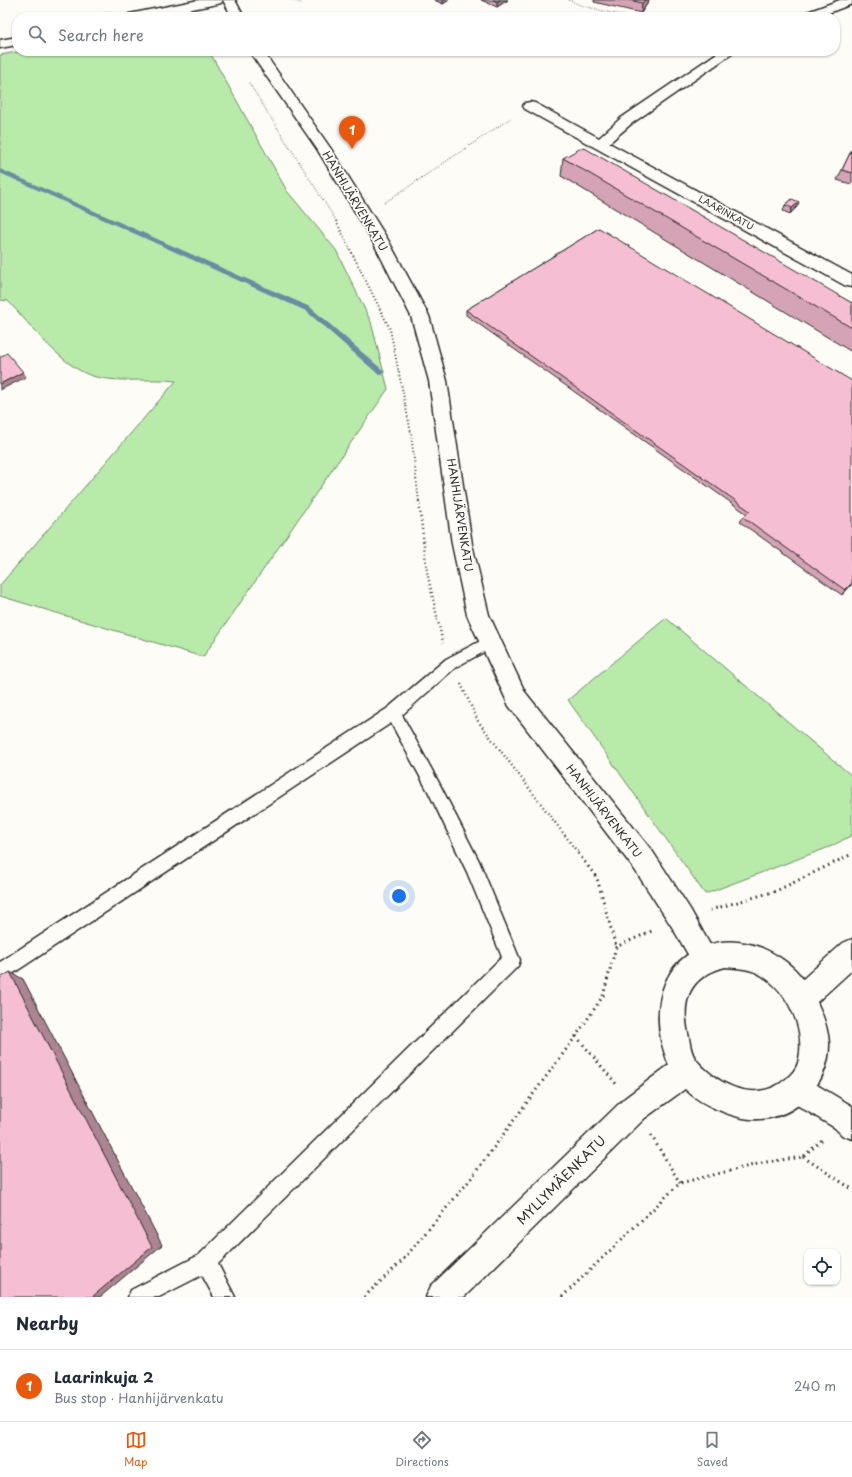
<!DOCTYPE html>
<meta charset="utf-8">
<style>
:root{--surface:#fff;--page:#f2f2f3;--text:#1f2937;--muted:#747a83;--line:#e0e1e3;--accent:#ea580c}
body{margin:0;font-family:"Playpen Sans",sans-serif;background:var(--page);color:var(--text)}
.controls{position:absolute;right:12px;bottom:12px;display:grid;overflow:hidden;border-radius:8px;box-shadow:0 1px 3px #0004}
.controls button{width:36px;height:36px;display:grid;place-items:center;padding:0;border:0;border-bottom:1px solid var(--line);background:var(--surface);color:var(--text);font:20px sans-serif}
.you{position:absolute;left:399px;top:896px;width:14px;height:14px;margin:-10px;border:3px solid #fff;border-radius:50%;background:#1a73e8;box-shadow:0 0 0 6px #1a73e833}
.badge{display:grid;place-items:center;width:26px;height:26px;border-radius:50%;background:var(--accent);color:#fff;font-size:13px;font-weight:700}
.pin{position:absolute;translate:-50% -33px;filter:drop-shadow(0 1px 2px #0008)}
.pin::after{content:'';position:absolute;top:21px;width:14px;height:12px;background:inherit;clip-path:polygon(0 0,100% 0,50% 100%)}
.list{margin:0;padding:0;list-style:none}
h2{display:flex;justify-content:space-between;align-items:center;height:52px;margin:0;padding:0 16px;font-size:17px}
h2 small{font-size:13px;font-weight:400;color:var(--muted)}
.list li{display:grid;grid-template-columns:26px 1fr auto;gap:12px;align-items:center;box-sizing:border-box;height:72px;padding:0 16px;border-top:1px solid var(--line)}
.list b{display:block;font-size:15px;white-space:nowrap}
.list p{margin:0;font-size:13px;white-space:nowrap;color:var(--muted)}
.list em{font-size:13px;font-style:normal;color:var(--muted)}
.icon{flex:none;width:22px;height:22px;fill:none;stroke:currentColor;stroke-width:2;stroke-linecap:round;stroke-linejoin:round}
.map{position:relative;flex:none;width:852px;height:1297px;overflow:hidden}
.search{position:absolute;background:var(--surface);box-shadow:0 1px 3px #0004;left:12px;right:12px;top:12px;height:44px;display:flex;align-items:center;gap:10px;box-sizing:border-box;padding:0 14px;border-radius:16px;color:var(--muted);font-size:15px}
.sheet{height:124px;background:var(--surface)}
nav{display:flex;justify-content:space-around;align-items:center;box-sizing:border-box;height:56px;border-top:1px solid var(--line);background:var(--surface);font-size:11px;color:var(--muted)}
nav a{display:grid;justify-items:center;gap:2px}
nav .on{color:var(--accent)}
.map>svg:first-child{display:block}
.green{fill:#b8eaaa;stroke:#728a6a}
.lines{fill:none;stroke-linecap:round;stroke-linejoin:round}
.stream{fill:#678da1;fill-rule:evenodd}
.service-casing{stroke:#2b2b2b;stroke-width:3}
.minor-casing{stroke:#2b2b2b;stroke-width:3}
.tertiary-casing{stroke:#2b2b2b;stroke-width:3}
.secondary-casing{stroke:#2b2b2b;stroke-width:3}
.path-far3{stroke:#2b2b2b;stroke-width:1.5;stroke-dasharray:0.5 2;stroke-linecap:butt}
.path-far2{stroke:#2b2b2b;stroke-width:2;stroke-dasharray:1 2.5;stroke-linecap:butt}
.path-far1{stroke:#2b2b2b;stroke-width:2.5;stroke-dasharray:1 3;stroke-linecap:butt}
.path{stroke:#2b2b2b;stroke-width:3;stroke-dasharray:1.5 4;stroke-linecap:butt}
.service{fill:#fdfcf7;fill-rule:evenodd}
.minor{fill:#fdfcf7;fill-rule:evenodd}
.tertiary{fill:#fdfcf7;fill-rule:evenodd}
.secondary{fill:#fdfcf7;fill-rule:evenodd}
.wall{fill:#d4a3b5;stroke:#2b2b2b}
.shaded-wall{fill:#ac8593;stroke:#2b2b2b}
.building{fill:#f6bed2;stroke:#2b2b2b}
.labels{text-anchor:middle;stroke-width:3.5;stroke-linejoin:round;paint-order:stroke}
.far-street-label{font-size:9px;fill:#2b2b2b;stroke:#fdfcf7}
.street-label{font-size:11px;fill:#2b2b2b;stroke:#fdfcf7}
.near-street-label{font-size:13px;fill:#2b2b2b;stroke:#fdfcf7}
</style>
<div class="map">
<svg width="852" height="1297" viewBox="0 0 852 1297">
<rect width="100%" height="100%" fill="#fdfcf7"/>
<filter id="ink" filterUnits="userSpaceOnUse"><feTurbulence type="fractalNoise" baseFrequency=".025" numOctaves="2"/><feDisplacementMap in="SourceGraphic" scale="8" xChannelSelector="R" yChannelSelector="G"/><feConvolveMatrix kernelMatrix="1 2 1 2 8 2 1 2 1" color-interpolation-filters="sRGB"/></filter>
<g filter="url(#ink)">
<!-- green -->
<g class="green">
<path d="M22,51H209L287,191L336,250L371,322L388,389L203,657L0,596V585L176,381C149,378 122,383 96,377C64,370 30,324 8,301L0,300V55Z"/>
<path d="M666,618L852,776V835L832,846L705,894L568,700Z"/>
</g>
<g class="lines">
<!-- stream -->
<path class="stream" d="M0,169L310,307L385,372L381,375L378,374L306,311L0,173Z"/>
<defs>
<path id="service" d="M490,636L495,638L497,642L495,646L456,667L402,715L439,783L479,861L520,960L518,966L218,1264L235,1297H214L202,1275L159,1297H128L131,1290L199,1255L502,957L467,872L429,793L391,723L6,978L0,981V962L388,708L446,659Z"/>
<g id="minor">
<path d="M199,0H223L221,3L217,4L153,17H128L129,14Z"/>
<path d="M840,0H852V4L818,17H801L802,14Z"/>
<path d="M17,37V45L0,48V40Z"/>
<path d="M720,51H736L631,124L609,143L852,275V287L846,286L525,109L523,106L525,103L530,102L535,103L599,138L621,118Z"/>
<path d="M797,1075L807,1079L852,1106V1139L842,1135L835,1128L787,1099L783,1089L787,1079Z"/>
</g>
<g id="tertiary">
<path d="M223,0H235L244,17H232Z"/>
<path d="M249,51H263L331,149L388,240L429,316L447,381L472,544L489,615L525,692L653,852L690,909L718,959L714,968L705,972L696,968L672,927L635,870L509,706L467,615L452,544L429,381L411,316L372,240L317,149Z"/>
</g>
<path id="secondary" d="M852,939V970L817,1002C823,1015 828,1029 829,1043C830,1082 798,1118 759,1119C746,1120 733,1116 721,1111C708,1106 695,1099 685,1089L645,1118L464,1297H426L431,1286L625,1098L669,1065C651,1023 654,967 702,947C722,939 742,940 762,948C778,955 793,965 803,979L843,943ZM725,967C735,968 746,968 755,972C784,985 803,1022 800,1052C799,1060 798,1066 793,1072C770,1099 738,1095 712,1075C706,1070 699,1064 695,1058C691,1052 690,1044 689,1038C680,1002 688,977 725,967Z"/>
</defs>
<!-- service casing -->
<use href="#service" class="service-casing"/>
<!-- minor casing -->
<use href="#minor" class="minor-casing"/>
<!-- tertiary casing -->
<use href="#tertiary" class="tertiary-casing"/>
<!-- secondary casing -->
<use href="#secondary" class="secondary-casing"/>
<!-- path-far3 -->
<g class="path-far3">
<path d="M291,0L301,3"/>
<path d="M569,0L580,5L628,17"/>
<path d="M85,17L112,12"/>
<path d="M249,83L337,222"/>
<path d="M384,203L511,118"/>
</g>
<!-- path-far2 -->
<path class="path-far2" d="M336,221L390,329L411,433L419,502"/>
<!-- path-far1 -->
<g class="path-far1">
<path d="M419,501L427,572L443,643"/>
<path d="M461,684L478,721L579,854"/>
</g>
<!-- path -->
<g class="path">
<path d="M578,853L597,878L616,947"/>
<path d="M710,910L776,891L852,854"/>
<path d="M576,1036L617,1085"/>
<path d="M651,1135L680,1183"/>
<path d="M803,1157L852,1189"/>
<path d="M364,1297L402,1261L469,1181L576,1036L603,996L616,947L654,930"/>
<path d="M562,1297L680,1183L766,1162L803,1157L822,1140"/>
</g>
<!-- service -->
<use href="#service" class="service"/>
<!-- minor -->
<use href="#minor" class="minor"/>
<!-- tertiary -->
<use href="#tertiary" class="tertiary"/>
<!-- secondary -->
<use href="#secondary" class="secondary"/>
</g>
<!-- wall -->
<g class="wall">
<path d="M434,0H449L443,4Z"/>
<path d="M481,0H508L497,7Z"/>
<path d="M594,0H650L649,1L641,13L594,2Z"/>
<path d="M852,149V183L851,184L837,180Z"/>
<path d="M563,158L852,303V352L561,176Z"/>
<path d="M785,205L797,207L790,214L783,211Z"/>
<path d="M599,228L852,584L842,595L740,522L743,517L747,514L466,315V310Z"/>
</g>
<!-- shaded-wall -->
<g class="shaded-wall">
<path d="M443,0H449L443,4Z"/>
<path d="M500,0H508L497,7V2Z"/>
<path d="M645,0H650L649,1L641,13L642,3Z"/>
<path d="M799,202L797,207L790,214L792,208Z"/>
<path d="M23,372L26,377L0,390V384Z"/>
<path d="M852,583V584L842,595L845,590Z"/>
<path d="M10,972L23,979L162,1245L100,1297H92Z"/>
</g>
<!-- building -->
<g class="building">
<path d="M493,0H500L497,2Z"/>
<path d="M630,0H645L642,3Z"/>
<path d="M583,147L852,303V328L563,158Z"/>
<path d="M852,149V173L842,170Z"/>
<path d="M792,199L799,202L792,208L785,205Z"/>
<path d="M599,228L852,381V583L845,590L743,517L750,511L466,310Z"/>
<path d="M7,353L23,372L0,384V357Z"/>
<path d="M10,972L152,1247L92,1297H0V978Z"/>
</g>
</g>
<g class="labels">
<!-- far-street labels -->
<g class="far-street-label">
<text transform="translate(726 213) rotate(29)" y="3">LAARINKATU</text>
</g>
<!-- street labels -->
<g class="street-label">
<text transform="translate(355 201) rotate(59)" y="4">HANHIJÄRVENKATU</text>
<text transform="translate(460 515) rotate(81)" y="4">HANHIJÄRVENKATU</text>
<text transform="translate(604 811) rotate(52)" y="4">HANHIJÄRVENKATU</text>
</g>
<!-- near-street labels -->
<g class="near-street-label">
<text transform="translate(561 1180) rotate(-45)" y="5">MYLLYMÄENKATU</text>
</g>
</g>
</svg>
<div class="controls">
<button><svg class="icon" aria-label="locate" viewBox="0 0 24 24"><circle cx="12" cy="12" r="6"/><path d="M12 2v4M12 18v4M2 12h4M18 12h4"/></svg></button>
</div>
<div class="you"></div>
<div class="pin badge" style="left:352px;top:149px">1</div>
<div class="search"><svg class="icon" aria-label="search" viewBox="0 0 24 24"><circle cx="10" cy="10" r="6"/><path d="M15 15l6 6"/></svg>Search here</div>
</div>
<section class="sheet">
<h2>Nearby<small></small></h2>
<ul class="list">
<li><span class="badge">1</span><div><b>Laarinkuja 2</b><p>Bus stop · Hanhijärvenkatu</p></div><em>240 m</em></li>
</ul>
</section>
<nav>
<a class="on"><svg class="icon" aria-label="map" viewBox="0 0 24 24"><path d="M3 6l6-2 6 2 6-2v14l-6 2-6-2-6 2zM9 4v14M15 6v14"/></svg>Map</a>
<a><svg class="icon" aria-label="directions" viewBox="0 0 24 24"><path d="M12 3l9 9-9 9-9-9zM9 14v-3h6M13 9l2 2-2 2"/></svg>Directions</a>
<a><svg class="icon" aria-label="saved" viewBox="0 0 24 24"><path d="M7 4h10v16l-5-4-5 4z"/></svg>Saved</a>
</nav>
